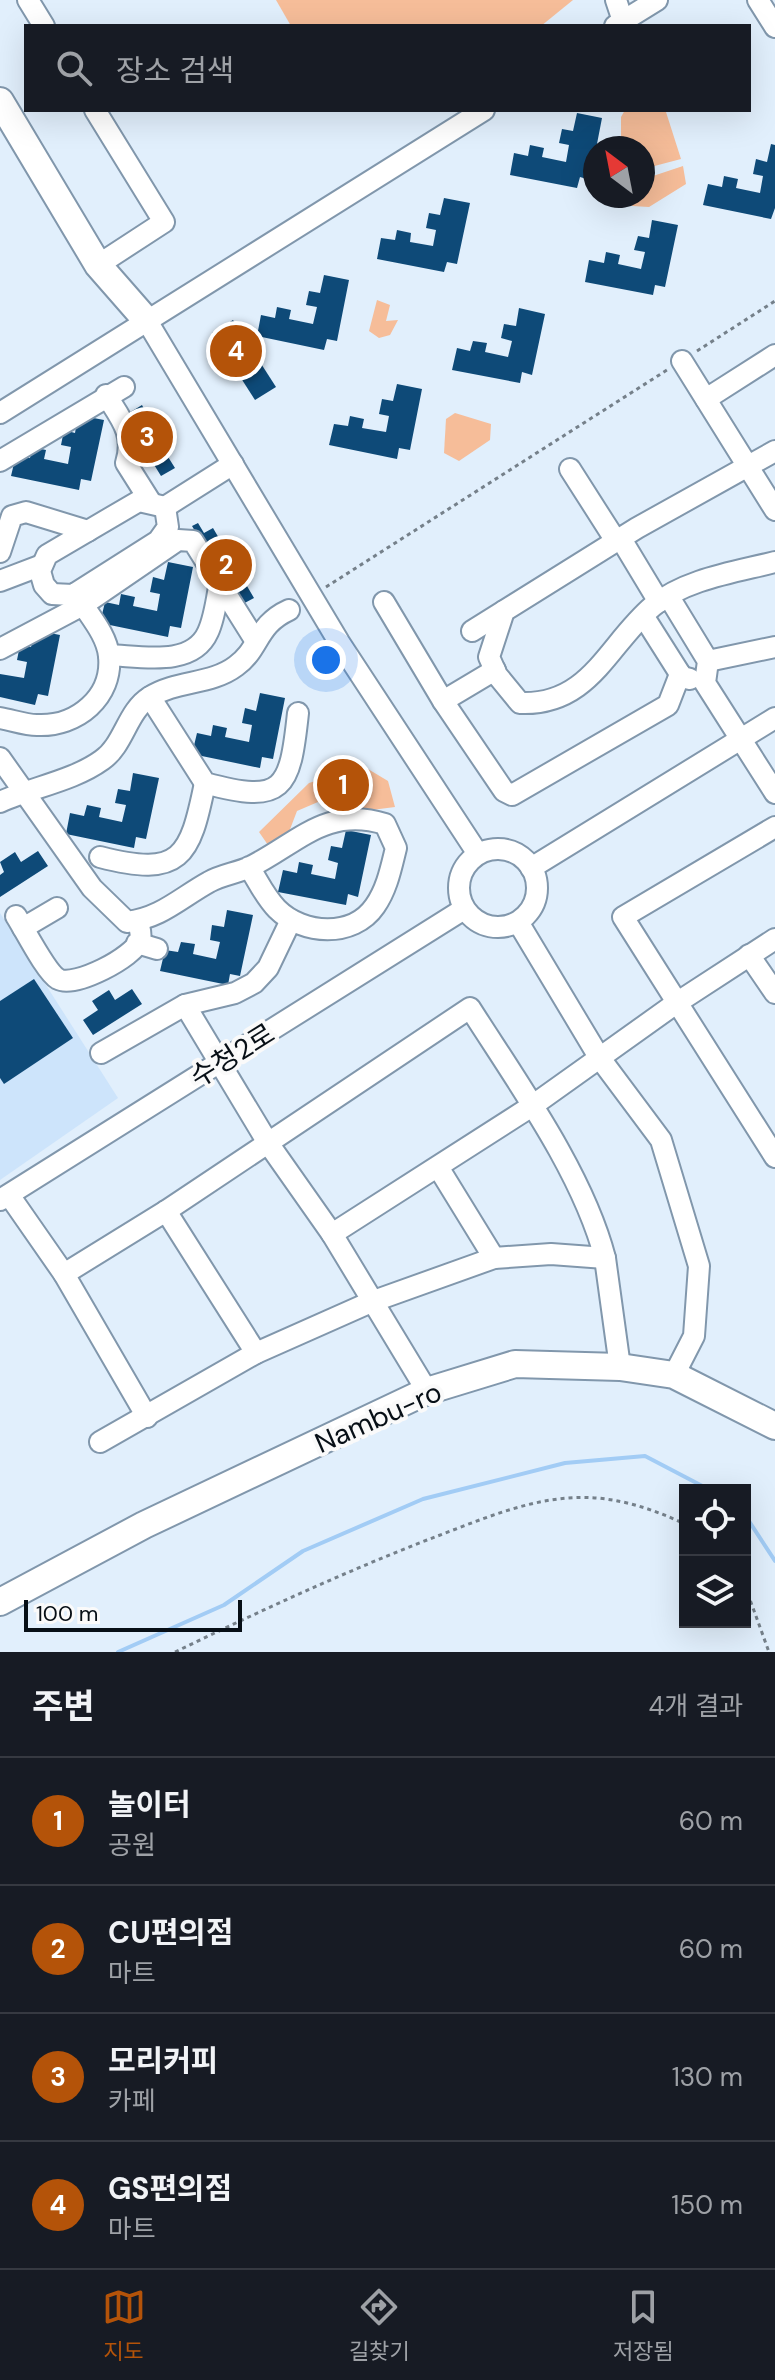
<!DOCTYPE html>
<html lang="ko">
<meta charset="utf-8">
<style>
:root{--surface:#171b24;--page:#20242c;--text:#f1f3f6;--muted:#9ea1a6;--line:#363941;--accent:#b45309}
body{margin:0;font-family:"DM Sans","Noto Sans KR",sans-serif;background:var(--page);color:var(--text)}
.controls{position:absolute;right:24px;bottom:24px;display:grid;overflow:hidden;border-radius:0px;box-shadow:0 8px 32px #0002}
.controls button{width:72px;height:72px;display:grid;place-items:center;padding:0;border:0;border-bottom:2px solid var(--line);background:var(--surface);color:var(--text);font:40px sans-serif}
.compass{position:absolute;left:583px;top:136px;width:72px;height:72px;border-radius:50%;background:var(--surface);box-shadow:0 8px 32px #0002;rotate:328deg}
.scale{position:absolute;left:24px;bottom:20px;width:218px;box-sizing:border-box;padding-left:8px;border:4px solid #070f16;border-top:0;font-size:22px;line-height:28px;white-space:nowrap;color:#070f16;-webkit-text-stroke:6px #fafafa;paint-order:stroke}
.you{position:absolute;left:326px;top:660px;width:28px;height:28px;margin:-20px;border:6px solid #fff;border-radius:50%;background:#1a73e8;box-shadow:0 0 0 12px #1a73e833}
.badge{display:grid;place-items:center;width:52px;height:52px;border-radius:50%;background:var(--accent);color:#fff;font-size:26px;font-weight:700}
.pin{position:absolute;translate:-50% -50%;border:4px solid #fff;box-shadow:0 2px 8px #0006}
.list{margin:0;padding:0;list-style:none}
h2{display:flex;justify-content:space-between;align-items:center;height:104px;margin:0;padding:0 32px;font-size:34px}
h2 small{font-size:26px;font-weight:400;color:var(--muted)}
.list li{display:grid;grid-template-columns:52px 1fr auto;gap:24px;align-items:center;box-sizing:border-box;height:128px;padding:0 32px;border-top:2px solid var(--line)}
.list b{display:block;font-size:30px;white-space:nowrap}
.list p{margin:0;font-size:26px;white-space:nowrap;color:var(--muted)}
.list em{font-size:26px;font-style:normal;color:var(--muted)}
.icon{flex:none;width:44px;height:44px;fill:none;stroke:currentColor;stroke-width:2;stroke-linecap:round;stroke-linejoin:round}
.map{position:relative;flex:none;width:775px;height:1652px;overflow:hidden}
.search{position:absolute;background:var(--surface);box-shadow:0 8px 32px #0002;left:24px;right:24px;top:24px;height:88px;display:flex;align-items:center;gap:20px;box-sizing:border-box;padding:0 28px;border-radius:0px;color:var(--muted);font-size:30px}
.sheet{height:616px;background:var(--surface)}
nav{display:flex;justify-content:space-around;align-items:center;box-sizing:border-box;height:112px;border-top:2px solid var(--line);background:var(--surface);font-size:22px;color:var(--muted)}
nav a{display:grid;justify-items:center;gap:4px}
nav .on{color:var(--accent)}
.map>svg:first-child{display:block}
.built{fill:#cde4fb}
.green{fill:#f6bd99}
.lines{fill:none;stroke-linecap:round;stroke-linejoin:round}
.stream{stroke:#a2ccf5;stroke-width:4}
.building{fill:#0e4a78}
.minor-casing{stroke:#8197ac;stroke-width:24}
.major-casing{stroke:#8197ac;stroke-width:30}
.path{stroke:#75808a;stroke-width:3;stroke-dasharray:4 4;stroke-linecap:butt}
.minor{stroke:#fff;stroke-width:20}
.major{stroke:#fff;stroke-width:26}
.labels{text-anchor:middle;stroke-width:8;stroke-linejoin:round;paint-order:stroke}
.street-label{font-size:28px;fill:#070f16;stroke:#fafafa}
</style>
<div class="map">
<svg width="775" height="1652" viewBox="0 0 775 1652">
<rect width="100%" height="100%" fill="#e1effc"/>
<!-- built -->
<path class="built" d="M0,913L118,1098L0,1180Z"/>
<!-- green -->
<g class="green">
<path d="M276,0H573L541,26H291Z"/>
<path d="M625,110L666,112L681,159L643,169V148H621V117Z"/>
<path d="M683,166L686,184L649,207L632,206L633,199L643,196L644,179Z"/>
<path d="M377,300L390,305L386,321L398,320L390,335L379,338L369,331Z"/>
<path d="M455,413L491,424L490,440L459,461L444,453L446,419Z"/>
<path d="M363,766L388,781L395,807L356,812L318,802L297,811L289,832L268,845L259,832L309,783Z"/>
</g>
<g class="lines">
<!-- stream -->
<g class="stream">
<path d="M745,1515L775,1561"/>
<path d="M118,1652L224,1605L303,1551L423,1499L565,1463L645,1456L710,1490"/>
</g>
</g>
<!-- building -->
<g class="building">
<path d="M577,113L602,118L590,180L580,177L577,188L510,175L514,153L528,156L530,145L544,148L542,157L566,162L569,145L559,143L562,129L573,131Z"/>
<path d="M771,144L775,145V208L771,219L703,205L708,184L722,187L724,176L738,179L736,188L760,193L763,176L753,174L756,159L767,162Z"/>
<path d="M444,198L470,203L457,264L447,262L444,272L377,259L381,238L395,240L397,230L411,233L410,242L433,246L436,230L426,228L429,213L440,215Z"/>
<path d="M652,220L678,225L665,287L655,285L653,295L585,282L589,260L604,263L606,252L620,255L618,264L641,269L645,252L634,250L638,236L649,238Z"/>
<path d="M324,275L349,280L337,341L327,339L324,350L257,336L261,315L275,318L277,307L291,310L289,319L313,324L317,307L306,305L309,291L320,293Z"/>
<path d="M519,308L545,314L532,375L522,372L520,383L452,370L457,348L470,351L473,341L487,343L485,352L508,357L512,341L501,338L504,324L516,326Z"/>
<path d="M233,320L276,387L255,400L212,333Z"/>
<path d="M397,384L422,389L410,450L399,448L397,459L329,445L334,424L348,426L350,416L364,419L362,428L386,432L389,416L379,414L382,399L393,401Z"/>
<path d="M142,405L147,415L143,417L175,468L161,476L124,416Z"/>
<path d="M78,415L104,420L91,481L81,479L79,490L11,476L16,455L30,458L32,447L46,450L44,459L68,464L71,447L61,445L64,430L75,433Z"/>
<path d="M198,523L204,533L213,528L254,598L239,606L192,526Z"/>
<path d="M168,562L193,567L181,628L170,626L168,637L100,623L105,602L119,605L121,594L135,597L133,606L157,611L160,594L150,592L153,577L164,580Z"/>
<path d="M35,630L60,635L48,696L38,694L35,705L0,697V674L24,678L27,662L17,660L20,645L31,647Z"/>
<path d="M260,693L285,698L273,759L262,757L260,768L192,754L197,733L211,736L213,725L227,728L225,737L249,742L252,725L242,723L245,708L256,711Z"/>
<path d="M133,773L159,778L146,839L136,837L134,848L66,834L70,813L84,816L87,805L101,808L99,817L122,822L126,805L115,803L118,789L130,791Z"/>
<path d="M346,830L371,835L358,897L348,894L346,905L278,892L283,870L297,873L299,862L313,865L311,874L335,879L338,863L328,860L331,846L342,848Z"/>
<path d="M38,851L48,866L0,897V875L4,872L0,862L15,852L21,862Z"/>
<path d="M227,910L253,915L240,976L230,974L228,985L160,971L165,950L178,952L181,942L195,944L193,954L216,959L220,942L210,940L212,925L224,927Z"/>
<path d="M34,979L73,1038L4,1084L0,1078V1001Z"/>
<path d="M132,989L142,1004L93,1035L83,1020L98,1010L92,1001L109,990L115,1000Z"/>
</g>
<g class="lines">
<defs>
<g id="minor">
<path d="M28,0L44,26"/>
<path d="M616,0L623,21"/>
<path d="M758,0L775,27"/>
<path d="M615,26L657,0"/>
<path d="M95,110L164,222L98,265"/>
<path d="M147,321L339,642L478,854"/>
<path d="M682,361L775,510"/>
<path d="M106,395C121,419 135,434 126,463L150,501"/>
<path d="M706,399L775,355"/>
<path d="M0,413L484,110"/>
<path d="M775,451L637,528L504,611L489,657L497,675L520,703C590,706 608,644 653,606C685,579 736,572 775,562"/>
<path d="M0,461L124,387"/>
<path d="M570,469L616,541"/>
<path d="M139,501L165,507L168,527L158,541L73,595L52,594L44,585L40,571L47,555Z"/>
<path d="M165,507L233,464"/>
<path d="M621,539L659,602"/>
<path d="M0,552L12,516L26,512L88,531"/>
<path d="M0,581L42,565"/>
<path d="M669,597L708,661L705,683L775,793"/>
<path d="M384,602L443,701L504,791L512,795L668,705L680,674"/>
<path d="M644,617L682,677L690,679"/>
<path d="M472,631L504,611"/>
<path d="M0,649L83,605L178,540L193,541L255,640"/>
<path d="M109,655C140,656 192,668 208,632C215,617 217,597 220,581"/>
<path d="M708,661L775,647"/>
<path d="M150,697L205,783C284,805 290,789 298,713"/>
<path d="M443,701L495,670"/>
<path d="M0,718C12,720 25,725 37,725C77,727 113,697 109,656C107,637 93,620 83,605"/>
<path d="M0,758L92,888L127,922C161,918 180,898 209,882C221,875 237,873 250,867C298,843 326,806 385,824L396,848C391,868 387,889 375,906C353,938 303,935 277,909C265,897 258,881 249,867"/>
<path d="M0,802C33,787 73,781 102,760C124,745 127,711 150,697C177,680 211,685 236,666C260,649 256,625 289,610"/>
<path d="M775,827L623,917L775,1157"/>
<circle cx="498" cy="888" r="39"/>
<path d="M100,857C181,878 190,857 205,783"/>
<path d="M531,868L775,718"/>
<path d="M16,916C25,930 46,972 58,979C75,988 134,957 140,940C142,934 139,927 138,921"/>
<path d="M518,922L599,1057L661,1140L699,1266L694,1336L674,1375"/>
<path d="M23,928L57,908"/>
<path d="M137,943L157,949"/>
<path d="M749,955L775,993"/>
<path d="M185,1005L268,1143L332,1234L427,1391"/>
<path d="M101,1053L185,1005L235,993L254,983L268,968L291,920"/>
<path d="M438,1167L494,1258"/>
<path d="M9,1195L64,1274L147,1417"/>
<path d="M0,1200L464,909"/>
<path d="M166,1211L256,1353"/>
<path d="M332,1234L532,1106L675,1004L775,939"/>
<path d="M605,1258L620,1367"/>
<path d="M64,1274L166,1211L470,1008C517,1082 583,1173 605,1258L551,1254L494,1258L371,1302L256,1353L100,1442"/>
</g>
<g id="major">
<path d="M0,101L98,265L147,321"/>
<path d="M0,1602L144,1525L427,1391L515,1364L620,1367L674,1375L775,1426"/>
</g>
</defs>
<!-- minor casing -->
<use href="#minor" class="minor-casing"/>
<!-- major casing -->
<use href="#major" class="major-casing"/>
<!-- path -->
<g class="path">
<path d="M697,351L775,301"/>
<path d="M326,587L667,370"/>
<path d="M745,1586L769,1652"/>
<path d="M175,1652C258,1612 340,1574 427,1540C481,1520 538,1493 597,1498C629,1501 657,1511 685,1524"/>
</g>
<!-- minor -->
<use href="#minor" class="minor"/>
<!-- major -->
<use href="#major" class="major"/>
</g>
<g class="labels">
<!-- street labels -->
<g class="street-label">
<text transform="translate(232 1055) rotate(-32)" y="10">수청2로</text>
<text transform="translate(378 1417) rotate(-24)" y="10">Nambu-ro</text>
</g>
</g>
</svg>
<div class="controls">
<button><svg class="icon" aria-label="locate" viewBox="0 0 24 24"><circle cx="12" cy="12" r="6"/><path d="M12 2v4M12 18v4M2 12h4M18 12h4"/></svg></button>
<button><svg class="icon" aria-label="layers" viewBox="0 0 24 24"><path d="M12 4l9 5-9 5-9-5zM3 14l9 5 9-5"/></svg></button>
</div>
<svg class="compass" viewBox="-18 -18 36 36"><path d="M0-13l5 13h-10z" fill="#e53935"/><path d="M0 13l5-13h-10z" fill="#9ea1a6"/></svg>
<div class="scale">100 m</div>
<div class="you"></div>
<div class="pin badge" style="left:343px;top:785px">1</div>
<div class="pin badge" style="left:226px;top:565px">2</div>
<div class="pin badge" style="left:147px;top:437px">3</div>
<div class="pin badge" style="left:236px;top:351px">4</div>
<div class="search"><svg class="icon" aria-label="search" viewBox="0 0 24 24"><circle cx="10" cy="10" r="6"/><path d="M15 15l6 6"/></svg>장소 검색</div>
</div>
<section class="sheet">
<h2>주변<small>4개 결과</small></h2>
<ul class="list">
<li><span class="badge">1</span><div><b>놀이터</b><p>공원</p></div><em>60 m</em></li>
<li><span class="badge">2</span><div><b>CU편의점</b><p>마트</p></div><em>60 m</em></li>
<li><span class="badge">3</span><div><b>모리커피</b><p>카페</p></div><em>130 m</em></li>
<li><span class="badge">4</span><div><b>GS편의점</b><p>마트</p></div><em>150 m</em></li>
</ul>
</section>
<nav>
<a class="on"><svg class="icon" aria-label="map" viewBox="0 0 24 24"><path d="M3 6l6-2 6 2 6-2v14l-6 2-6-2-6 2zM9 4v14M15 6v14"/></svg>지도</a>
<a><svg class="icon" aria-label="directions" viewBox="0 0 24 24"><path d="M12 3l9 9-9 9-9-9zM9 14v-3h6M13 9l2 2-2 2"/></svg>길찾기</a>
<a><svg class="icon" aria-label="saved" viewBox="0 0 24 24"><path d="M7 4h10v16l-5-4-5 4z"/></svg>저장됨</a>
</nav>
